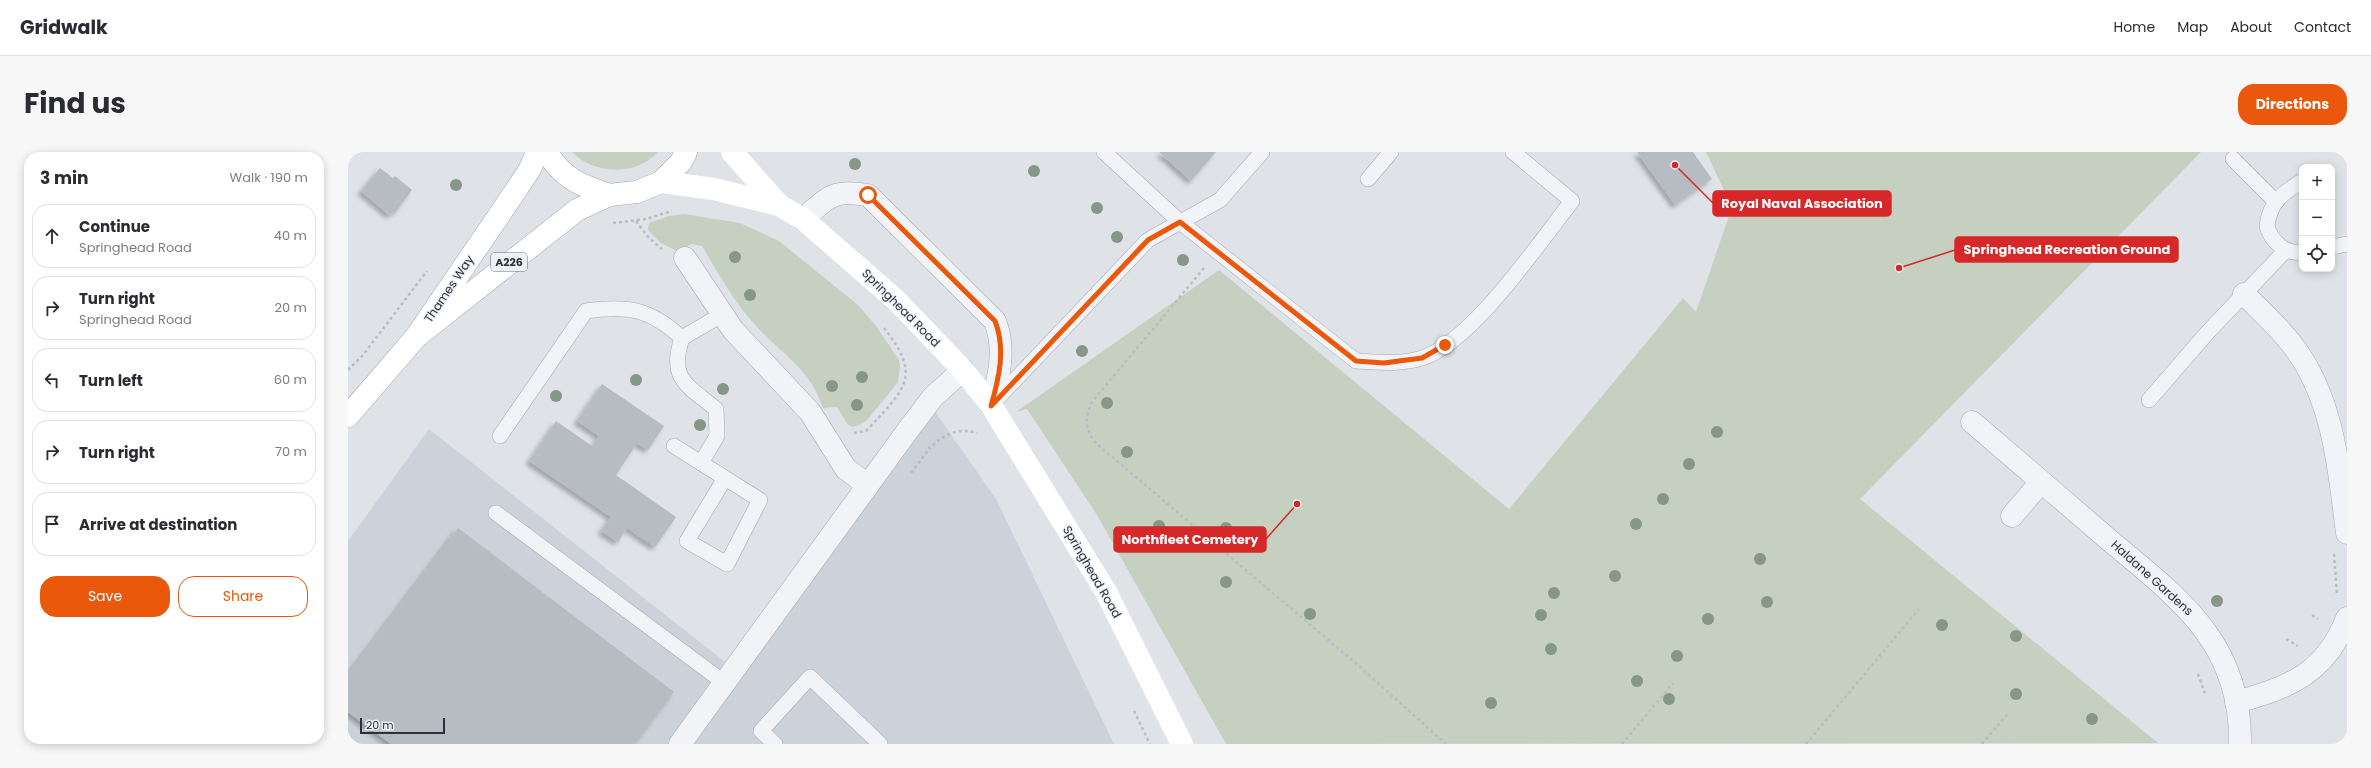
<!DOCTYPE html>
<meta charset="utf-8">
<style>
:root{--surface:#fff;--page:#f7f7f7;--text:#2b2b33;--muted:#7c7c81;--line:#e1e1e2;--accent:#ea580c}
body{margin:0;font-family:Poppins,sans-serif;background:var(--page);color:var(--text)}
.controls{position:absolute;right:12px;top:12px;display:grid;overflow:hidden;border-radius:8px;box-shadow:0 2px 10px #0003}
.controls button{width:36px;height:36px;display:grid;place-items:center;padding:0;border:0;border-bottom:1px solid var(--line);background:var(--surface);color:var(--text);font:20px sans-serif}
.scale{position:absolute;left:12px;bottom:10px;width:85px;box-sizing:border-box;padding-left:4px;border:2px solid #29313d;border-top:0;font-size:11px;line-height:14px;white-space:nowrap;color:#29313d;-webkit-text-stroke:3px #eef1f5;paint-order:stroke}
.stop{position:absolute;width:12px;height:12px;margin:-9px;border:3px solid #ea580c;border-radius:50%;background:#fff}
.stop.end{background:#ea580c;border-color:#fff;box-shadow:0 1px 4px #0008}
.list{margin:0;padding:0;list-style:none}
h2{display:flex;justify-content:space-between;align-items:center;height:52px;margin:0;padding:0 16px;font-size:17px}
h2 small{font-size:13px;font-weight:400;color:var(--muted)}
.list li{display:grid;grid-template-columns:26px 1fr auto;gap:12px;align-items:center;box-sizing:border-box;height:64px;margin:0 8px 8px;padding:0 8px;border:1px solid var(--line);border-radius:16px}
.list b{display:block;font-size:15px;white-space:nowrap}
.list p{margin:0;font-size:13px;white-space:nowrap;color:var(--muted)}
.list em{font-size:13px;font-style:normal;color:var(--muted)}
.actions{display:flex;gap:8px;padding:12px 16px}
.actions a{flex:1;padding:9px 0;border:1px solid var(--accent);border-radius:16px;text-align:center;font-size:14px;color:var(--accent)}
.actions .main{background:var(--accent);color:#fff}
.icon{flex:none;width:22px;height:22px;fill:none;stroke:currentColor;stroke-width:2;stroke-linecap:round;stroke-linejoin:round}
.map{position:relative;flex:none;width:1999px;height:592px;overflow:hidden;border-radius:16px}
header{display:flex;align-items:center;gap:24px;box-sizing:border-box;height:56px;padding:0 20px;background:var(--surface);border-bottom:1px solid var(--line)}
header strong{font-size:19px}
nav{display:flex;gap:22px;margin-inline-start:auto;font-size:14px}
.intro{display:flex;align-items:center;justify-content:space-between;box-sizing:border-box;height:96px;padding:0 24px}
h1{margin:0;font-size:28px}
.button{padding:10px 18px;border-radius:16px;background:var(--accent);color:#fff;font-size:14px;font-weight:700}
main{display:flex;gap:24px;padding:0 24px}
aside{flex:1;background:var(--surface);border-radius:16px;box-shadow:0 2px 10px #0003}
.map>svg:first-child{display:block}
.built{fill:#cdd1d9}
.green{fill:#c5d0c1}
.building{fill:#b7bcc3;filter:url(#shadow)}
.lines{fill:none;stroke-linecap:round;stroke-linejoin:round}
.lane-casing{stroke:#a5a9b1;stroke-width:16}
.street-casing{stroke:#a5a9b1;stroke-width:23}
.primary-casing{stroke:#9fa7b2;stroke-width:23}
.path{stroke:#b9bdc2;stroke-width:2.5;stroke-dasharray:3 3;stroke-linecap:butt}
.lane{stroke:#f1f3f6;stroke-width:15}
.street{stroke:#f1f3f6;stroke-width:22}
.secondary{stroke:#fff;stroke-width:22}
.primary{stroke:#fff;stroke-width:22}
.tree{fill:#869687}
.route{stroke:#ea580c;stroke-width:5}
.labels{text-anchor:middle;stroke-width:3;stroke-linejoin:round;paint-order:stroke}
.shield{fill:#eef1f5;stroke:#646b74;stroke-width:1}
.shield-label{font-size:11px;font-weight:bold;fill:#29313d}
.street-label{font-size:12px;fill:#29313d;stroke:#eef1f5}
.leader{fill:none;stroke:#d62828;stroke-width:1.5}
.callout-dot{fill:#d62828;stroke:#eef1f5;stroke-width:1.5}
.callout{fill:#d62828;stroke:#d62828;stroke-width:1.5}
.callout-label{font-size:13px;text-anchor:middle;font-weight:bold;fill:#fff}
</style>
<header>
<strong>Gridwalk</strong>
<nav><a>Home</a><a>Map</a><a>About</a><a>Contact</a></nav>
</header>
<div class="intro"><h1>Find us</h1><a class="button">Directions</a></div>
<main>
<aside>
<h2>3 min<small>Walk · 190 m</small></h2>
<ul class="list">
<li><svg class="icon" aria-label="ahead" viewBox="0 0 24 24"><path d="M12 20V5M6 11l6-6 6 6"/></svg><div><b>Continue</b><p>Springhead Road</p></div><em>40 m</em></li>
<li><svg class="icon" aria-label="right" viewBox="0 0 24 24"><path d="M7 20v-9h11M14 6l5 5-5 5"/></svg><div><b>Turn right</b><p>Springhead Road</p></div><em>20 m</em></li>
<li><svg class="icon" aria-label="left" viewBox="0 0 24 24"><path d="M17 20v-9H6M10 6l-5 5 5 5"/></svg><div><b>Turn left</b></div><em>60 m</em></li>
<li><svg class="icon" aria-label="right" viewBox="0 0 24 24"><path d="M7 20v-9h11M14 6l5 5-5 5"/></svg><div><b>Turn right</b></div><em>70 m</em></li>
<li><svg class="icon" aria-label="arrive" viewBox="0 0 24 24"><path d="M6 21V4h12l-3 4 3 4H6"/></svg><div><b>Arrive at destination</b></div></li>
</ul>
<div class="actions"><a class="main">Save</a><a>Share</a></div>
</aside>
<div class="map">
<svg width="1999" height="592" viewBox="0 0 1999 592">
<defs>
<filter id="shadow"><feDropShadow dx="-3.5" dy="3.5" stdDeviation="2" flood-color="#0004"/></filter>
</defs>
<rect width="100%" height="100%" fill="#dfe2e7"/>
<!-- built -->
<path class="built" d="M574,241L648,347L766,592H0V389L81,277L386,517Z"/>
<!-- green -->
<g class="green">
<path d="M224,0H310C288,24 247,23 224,0Z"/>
<path d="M1358,0H1853L1512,347L1810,591L878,592L749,363L679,257L668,260L871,118L1161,357L1335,146L1348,160L1384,55Z"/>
<path d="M336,62L392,71L431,89L510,153L528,174L551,208L552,215L550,230L519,268L511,273L505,275L500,273L489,255L475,256C461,213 430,201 403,168C383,145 369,119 354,94L343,92L331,100L313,91L300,78L301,71L321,64Z"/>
</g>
<!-- building -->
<g class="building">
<path d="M811,0H868L843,29Z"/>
<path d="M1289,0H1345L1364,27L1327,53Z"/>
<path d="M32,16L45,26L47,24L64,38L47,61L45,60L41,63L13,39Z"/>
<path d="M254,232L316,274L300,298L289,291L268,323L328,365L307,395L279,376L270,390L253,379L263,365L181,309L208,269L244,294L251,284L229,269Z"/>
<path d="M110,376L326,540L287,592H43L0,560V522Z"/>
</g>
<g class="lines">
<defs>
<g id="lane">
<path d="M756,0L832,70L1008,209C1029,210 1053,213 1074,206C1124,190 1190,92 1224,49L1165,0"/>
<path d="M1885,7L1928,50"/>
<path d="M1020,27L1043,0"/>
<path d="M1954,29C1935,41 1922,49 1919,74C1923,89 1938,103 1954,100"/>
<path d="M1984,95L1999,92"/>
<path d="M1801,248L1859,181L1938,98"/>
<path d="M645,251L800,88L872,48L914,0"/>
<path d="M152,284L238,159C281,153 302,157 334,186"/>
<path d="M326,294L377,326"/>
<path d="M353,311L369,284L368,257C340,234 320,227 334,186L375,162"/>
<path d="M377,326L412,348L379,412L339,389Z"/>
<path d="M148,361L378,532"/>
<path d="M427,592L413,579L462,525L532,592"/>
</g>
<g id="street">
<path d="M455,67C481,45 484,37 520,43L647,169C658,197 651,226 643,253"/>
<path d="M337,106L385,178L462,260L498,317L520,333"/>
<path d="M1896,142C1913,159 1932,176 1946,195C1986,248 1991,318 1999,381"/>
<path d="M1624,270C1667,307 1710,344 1753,381C1824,442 1894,486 1892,592"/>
<path d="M1664,364L1693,330"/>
<path d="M1888,550C1941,536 1978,521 1999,466"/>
<path d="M332,592L560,278L585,245L615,218"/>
</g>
<g id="primary">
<path d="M199,0C215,27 232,33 261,43"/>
<path d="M68,185L229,58L261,43L289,40L313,30L333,10L338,0"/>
<path d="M0,264L68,185L158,53L182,17L189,0"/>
</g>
</defs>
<!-- lane casing -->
<use href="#lane" class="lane-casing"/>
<!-- street casing -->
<use href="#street" class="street-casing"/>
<!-- primary casing -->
<use href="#primary" class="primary-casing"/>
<!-- path -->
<g class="path">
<path d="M288,69L301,86L314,97"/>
<path d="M265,71L298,67L324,59"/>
<path d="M856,116L744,250C736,266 737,280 750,293L1011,514L1098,592"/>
<path d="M0,218L15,203L79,119"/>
<path d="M506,281L518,279L522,275C559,235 573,223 536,176"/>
<path d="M580,295L582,296C594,283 611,275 629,281"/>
<path d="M563,321L582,296"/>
<path d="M1986,402L1989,443"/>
<path d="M1964,463L1970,467"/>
<path d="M1938,487L1950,494"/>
<path d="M1850,522L1857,541"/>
<path d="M786,559L802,592"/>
<path d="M1274,592L1325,531"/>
<path d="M1458,592L1571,457"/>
<path d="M1634,592L1661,560"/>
</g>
<!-- lane -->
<use href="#lane" class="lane"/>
<!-- street -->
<use href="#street" class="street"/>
<!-- secondary -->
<g class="secondary">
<path d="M384,0L431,53"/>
<path d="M313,30L366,37L431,53L455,67L548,148L615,218L643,253L758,440L834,592"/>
</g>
<!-- primary -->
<use href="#primary" class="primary"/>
</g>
<!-- trees -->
<g class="tree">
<circle cx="507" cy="12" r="6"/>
<circle cx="686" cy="19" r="6"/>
<circle cx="108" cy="33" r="6"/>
<circle cx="749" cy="56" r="6"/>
<circle cx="769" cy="85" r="6"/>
<circle cx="387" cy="105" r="6"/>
<circle cx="835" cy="108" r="6"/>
<circle cx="402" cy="143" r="6"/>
<circle cx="734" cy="199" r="6"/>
<circle cx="514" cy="225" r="6"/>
<circle cx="288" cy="228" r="6"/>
<circle cx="484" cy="234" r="6"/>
<circle cx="375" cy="237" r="6"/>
<circle cx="208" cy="244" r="6"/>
<circle cx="759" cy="251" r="6"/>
<circle cx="509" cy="253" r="6"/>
<circle cx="352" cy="273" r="6"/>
<circle cx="1369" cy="280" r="6"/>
<circle cx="779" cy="300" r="6"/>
<circle cx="1341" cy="312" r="6"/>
<circle cx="1315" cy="347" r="6"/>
<circle cx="1288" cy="372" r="6"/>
<circle cx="811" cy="374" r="6"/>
<circle cx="878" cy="376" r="6"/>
<circle cx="1412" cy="407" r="6"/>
<circle cx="1267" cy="424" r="6"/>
<circle cx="878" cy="430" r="6"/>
<circle cx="1206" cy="441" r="6"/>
<circle cx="1869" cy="449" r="6"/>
<circle cx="1419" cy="450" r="6"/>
<circle cx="962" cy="462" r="6"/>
<circle cx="1193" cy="463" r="6"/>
<circle cx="1360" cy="467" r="6"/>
<circle cx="1594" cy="473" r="6"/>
<circle cx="1668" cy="484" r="6"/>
<circle cx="1203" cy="497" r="6"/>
<circle cx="1329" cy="504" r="6"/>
<circle cx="1289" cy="529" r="6"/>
<circle cx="1668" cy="542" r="6"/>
<circle cx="1321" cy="547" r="6"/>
<circle cx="1143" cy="551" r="6"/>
<circle cx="1744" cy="567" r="6"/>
</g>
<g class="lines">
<!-- route -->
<path class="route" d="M520,43L647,169C658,197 651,226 643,254L800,88L832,70L1008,209L1036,211L1074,206L1097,193"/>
</g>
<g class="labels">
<!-- shield labels -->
<rect class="shield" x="143" y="101" width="36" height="18" rx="3"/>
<g class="shield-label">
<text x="161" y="114">A226</text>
</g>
<!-- street labels -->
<g class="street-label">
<text transform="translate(101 137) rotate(-56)" y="4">Thames Way</text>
<text transform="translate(553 156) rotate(45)" y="4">Springhead Road</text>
<text transform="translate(744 420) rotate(60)" y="4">Springhead Road</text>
<text transform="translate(1804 426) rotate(42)" y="4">Haldane Gardens</text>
</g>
</g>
<!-- callouts -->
<path class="leader" d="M1327 13L1365 51M1551 116L1607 98M949 352L918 387"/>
<g class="callout-dot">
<circle cx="1327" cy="13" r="4"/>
<circle cx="1551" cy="116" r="4"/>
<circle cx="949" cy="352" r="4"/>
</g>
<g class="callout">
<rect x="1365" y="39" width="178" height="25" rx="4"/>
<rect x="1607" y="85" width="223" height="25" rx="4"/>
<rect x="766" y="375" width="152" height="25" rx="4"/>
</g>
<g class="callout-label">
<text x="1454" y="56">Royal Naval Association</text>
<text x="1719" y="102">Springhead Recreation Ground</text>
<text x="842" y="392">Northfleet Cemetery</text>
</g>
</svg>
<div class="controls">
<button>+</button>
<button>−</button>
<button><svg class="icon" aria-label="locate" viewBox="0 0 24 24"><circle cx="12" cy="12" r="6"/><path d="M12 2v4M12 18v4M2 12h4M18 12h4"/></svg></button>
</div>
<div class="scale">20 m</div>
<div class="stop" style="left:520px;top:43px"></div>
<div class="stop end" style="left:1097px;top:193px"></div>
</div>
</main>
